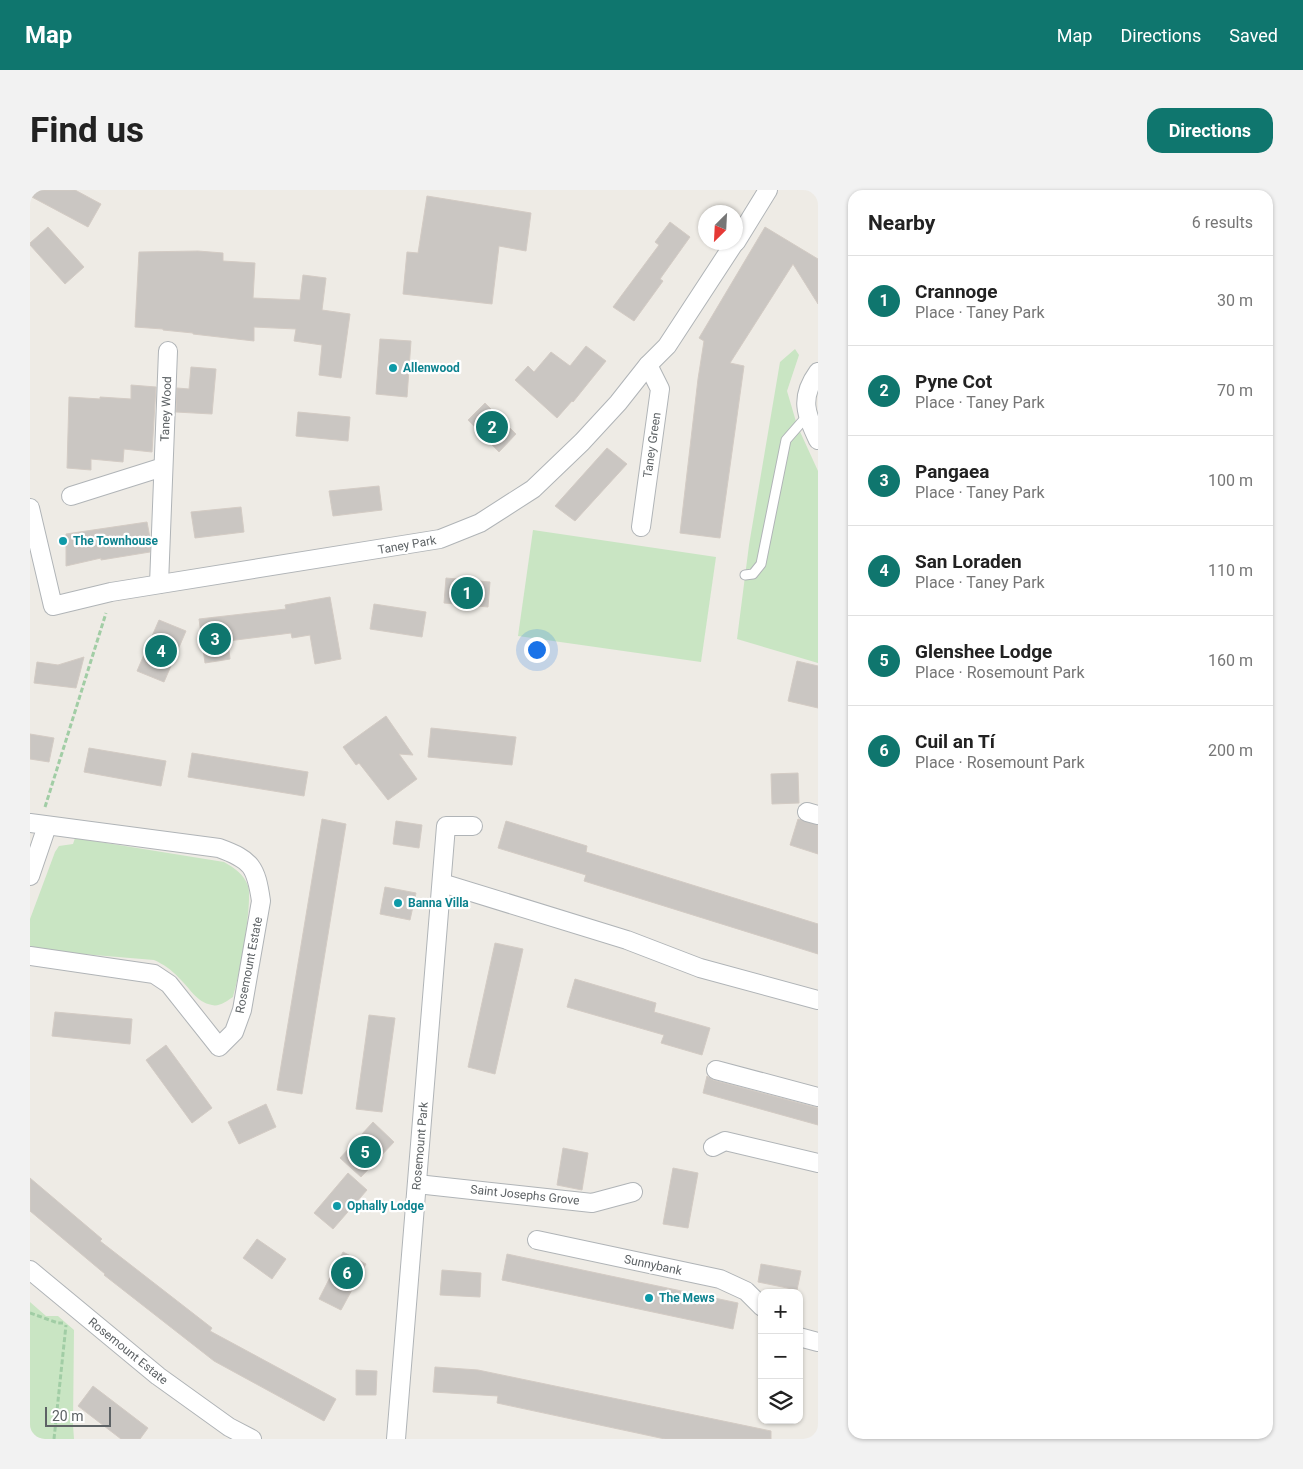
<!DOCTYPE html>
<meta charset="utf-8">
<style>
:root{--surface:#fff;--page:#f2f2f2;--text:#222;--muted:#767676;--line:#e0e0e0;--accent:#0f766e}
body{margin:0;font-family:Roboto,sans-serif;background:var(--page);color:var(--text)}
.controls{position:absolute;right:15px;bottom:15px;display:grid;overflow:hidden;border-radius:10px;box-shadow:0 1px 4px #0004}
.controls button{width:45px;height:45px;display:grid;place-items:center;padding:0;border:0;border-bottom:1px solid var(--line);background:var(--surface);color:var(--text);font:25px sans-serif}
.compass{position:absolute;left:668px;top:15px;width:45px;height:45px;border-radius:50%;background:var(--surface);box-shadow:0 1px 4px #0004;rotate:204deg}
.scale{position:absolute;left:15px;bottom:12px;width:66px;box-sizing:border-box;padding-left:5px;border:2px solid #5d6265;border-top:0;font-size:14px;line-height:18px;white-space:nowrap;color:#5d6265;-webkit-text-stroke:4px #fff;paint-order:stroke}
.you{position:absolute;left:506px;top:459px;width:18px;height:18px;margin:-12px;border:4px solid #fff;border-radius:50%;background:#1a73e8;box-shadow:0 0 0 8px #1a73e833}
.badge{display:grid;place-items:center;width:32px;height:32px;border-radius:50%;background:var(--accent);color:#fff;font-size:16px;font-weight:700}
.pin{position:absolute;translate:-50% -50%;border:2px solid #fff;box-shadow:0 1px 5px #0006}
.list{margin:0;padding:0;list-style:none}
h2{display:flex;justify-content:space-between;align-items:center;height:65px;margin:0;padding:0 20px;font-size:21px}
h2 small{font-size:16px;font-weight:400;color:var(--muted)}
.list li{display:grid;grid-template-columns:32px 1fr auto;gap:15px;align-items:center;box-sizing:border-box;height:90px;padding:0 20px;border-top:1px solid var(--line)}
.list b{display:block;font-size:19px;white-space:nowrap}
.list p{margin:0;font-size:16px;white-space:nowrap;color:var(--muted)}
.list em{font-size:16px;font-style:normal;color:var(--muted)}
.icon{flex:none;width:28px;height:28px;fill:none;stroke:currentColor;stroke-width:2;stroke-linecap:round;stroke-linejoin:round}
.map{position:relative;flex:none;width:788px;height:1249px;overflow:hidden;border-radius:15px}
header{display:flex;align-items:center;gap:30px;box-sizing:border-box;height:70px;padding:0 25px;background:var(--accent);color:#fff}
header strong{font-size:24px}
nav{display:flex;gap:28px;margin-inline-start:auto;font-size:18px}
.intro{display:flex;align-items:center;justify-content:space-between;box-sizing:border-box;height:120px;padding:0 30px}
h1{margin:0;font-size:35px}
.button{padding:12px 22px;border-radius:15px;background:var(--accent);color:#fff;font-size:18px;font-weight:700}
main{display:flex;gap:30px;padding:0 30px}
aside{flex:1;background:var(--surface);border-radius:15px;box-shadow:0 1px 4px #0004}
.map>svg:first-child{display:block}
.green{fill:#c9e5c3}
.building{fill:#cac6c2;stroke:#d3cbc4}
.lines{fill:none;stroke-linecap:round;stroke-linejoin:round}
.service-casing{stroke:#b0b4b7;stroke-width:11}
.minor-casing{stroke:#b0b4b7;stroke-width:20}
.path{stroke:#a1cda5;stroke-width:3;stroke-dasharray:5 2.5;stroke-linecap:butt}
.service{stroke:#fff;stroke-width:9}
.minor{stroke:#fff;stroke-width:18}
.culture-dot{fill:#0f9aa8;stroke:#fff;stroke-width:2}
.labels{text-anchor:middle;stroke-width:4.5;stroke-linejoin:round;paint-order:stroke}
.culture-label{font-size:12px;font-weight:bold;fill:#0d838f;stroke:#fff;text-anchor:start}
.street-label{font-size:12px;fill:#5d6265;stroke:#fff}
</style>
<header>
<strong>Map</strong>
<nav><a>Map</a><a>Directions</a><a>Saved</a></nav>
</header>
<div class="intro"><h1>Find us</h1><a class="button">Directions</a></div>
<main>
<div class="map">
<svg width="788" height="1249" viewBox="0 0 788 1249">
<rect width="100%" height="100%" fill="#eeebe5"/>
<!-- green -->
<g class="green">
<path d="M765,159L769,165L757,201L767,235L788,281V473L707,449L719,355L750,172Z"/>
<path d="M503,340L686,367L671,472L488,446Z"/>
<path d="M45,648L194,672C204,678 214,684 218,696C223,712 209,789 203,807C197,811 189,817 182,815C166,812 160,798 149,788C142,780 133,774 124,770L4,760L0,756V729L25,662L29,656L43,654Z"/>
<path d="M0,1112L16,1126H28L44,1140L43,1235L44,1249H0Z"/>
</g>
<!-- building -->
<g class="building">
<path d="M0,0H45L71,14L58,37L0,6Z"/>
<path d="M397,6L501,23L496,61L469,56L462,114L373,104L377,62L388,63Z"/>
<path d="M640,32L660,47L630,89L633,91L604,131L583,117L629,55L625,52Z"/>
<path d="M18,37L54,77L35,94L0,55V53Z"/>
<path d="M735,37L788,69V114L763,74L700,173L714,176L690,348L650,343L668,189L674,151L669,148Z"/>
<path d="M168,61L193,63V71L225,73L223,108L270,110L273,85L296,88L292,120L320,124L311,188L289,185L292,155L264,151L266,139L224,137V151L163,144V143L133,140V139L105,137L109,62Z"/>
<path d="M350,149L381,151L377,207L346,204Z"/>
<path d="M556,156L576,171L543,212L542,211L527,228L485,190L498,176L504,182L521,162L540,176Z"/>
<path d="M161,177L186,179L182,224L146,222L147,198L159,199Z"/>
<path d="M101,195L126,197L122,262L94,259L93,272L61,269V280L37,278L39,207L70,209V207L101,209Z"/>
<path d="M455,213L486,244L469,262L438,230Z"/>
<path d="M268,222L320,227L318,251L266,246Z"/>
<path d="M577,258L597,274L545,331L525,316Z"/>
<path d="M349,296L352,320L303,326L299,301Z"/>
<path d="M211,317L214,342L165,348L161,322Z"/>
<path d="M117,332L120,348V362L71,370V368L36,376V344Z"/>
<path d="M416,388L460,392L458,417L414,413Z"/>
<path d="M300,407L311,469L285,474L280,445L262,448L261,443L198,451L200,469L175,473L169,429L256,419L255,415Z"/>
<path d="M344,414L396,422L392,447L340,439Z"/>
<path d="M129,430L156,441L134,492L107,481Z"/>
<path d="M54,467L46,498L4,493L7,472L28,475Z"/>
<path d="M767,471L788,476V518L758,511Z"/>
<path d="M356,526L383,565L369,564L387,589L358,610L329,573L326,575L313,557Z"/>
<path d="M401,538L486,547L482,575L398,567Z"/>
<path d="M0,544L24,548L19,572L0,569Z"/>
<path d="M59,558L136,571L131,596L54,582Z"/>
<path d="M162,563L278,582L274,606L158,587Z"/>
<path d="M768,583L769,613L742,614L741,584Z"/>
<path d="M292,629L316,634L272,904L247,900Z"/>
<path d="M768,629L788,635V664L760,655Z"/>
<path d="M366,631L392,635L389,658L363,654Z"/>
<path d="M476,631L557,656L556,662L788,734V764L554,691L556,685L468,658Z"/>
<path d="M355,697L386,703L380,730L350,724Z"/>
<path d="M465,753L493,759L465,884L438,877Z"/>
<path d="M545,789L626,813L624,822L680,838L672,865L631,853L634,845L537,817Z"/>
<path d="M25,822L102,829L100,854L22,846Z"/>
<path d="M339,825L365,828L352,922L326,919Z"/>
<path d="M136,855L182,918L162,933L116,870Z"/>
<path d="M677,886L683,890L788,918V935L673,903Z"/>
<path d="M236,914L246,937L209,954L198,932Z"/>
<path d="M343,932L364,952L331,987L310,968Z"/>
<path d="M533,958L558,963L552,1000L527,995Z"/>
<path d="M643,978L668,983L658,1038L633,1034Z"/>
<path d="M318,983L337,1000L303,1039L284,1023Z"/>
<path d="M0,988L72,1049L70,1051L182,1138L180,1141L306,1209L294,1231L184,1171L74,1085L75,1084L0,1021Z"/>
<path d="M227,1049L256,1069L242,1089L213,1068Z"/>
<path d="M313,1062L336,1074L311,1120L289,1109Z"/>
<path d="M477,1064L708,1113L703,1139L472,1090Z"/>
<path d="M731,1074L771,1081L767,1100L728,1092Z"/>
<path d="M412,1080L451,1083L450,1107L410,1105Z"/>
<path d="M405,1177L448,1180L741,1241V1249H635L467,1213L468,1206L403,1202Z"/>
<path d="M326,1180L347,1181L346,1205H326Z"/>
<path d="M63,1196L118,1238L110,1249H91L48,1216Z"/>
</g>
<g class="lines">
<defs>
<path id="service" d="M715,385L723,384L731,374L756,250L777,226"/>
<g id="minor">
<path d="M706,52L738,0"/>
<path d="M788,182C769,208 776,224 788,250"/>
<path d="M41,306L133,277"/>
<path d="M0,318L23,416L81,402L410,349L450,333L503,299L552,252L588,213L618,175L637,156L705,52"/>
<path d="M611,337L630,199L618,175"/>
<path d="M129,394L138,161"/>
<path d="M777,622L788,625"/>
<path d="M0,633L189,658C222,670 226,677 231,711L212,820L204,842L189,857L139,794L124,784L0,766"/>
<path d="M0,686L17,636"/>
<path d="M412,693L597,750L670,778L788,810"/>
<path d="M686,880L788,907"/>
<path d="M683,957L695,951L788,973"/>
<path d="M387,994L562,1013L603,1002"/>
<path d="M507,1050L690,1089L716,1101L732,1117"/>
<path d="M0,1080L128,1186L199,1237L222,1249"/>
<path d="M769,1147L788,1152"/>
<path d="M366,1249L416,636H443"/>
</g>
</defs>
<!-- service casing -->
<use href="#service" class="service-casing"/>
<!-- minor casing -->
<use href="#minor" class="minor-casing"/>
<!-- path -->
<g class="path">
<path d="M15,617L76,423"/>
<path d="M0,1123L28,1133H33"/>
<path d="M24,1249L36,1135"/>
</g>
<!-- service -->
<use href="#service" class="service"/>
<!-- minor -->
<use href="#minor" class="minor"/>
</g>
<!-- markers -->
<g class="culture-dot">
<circle cx="363" cy="178" r="5"/>
<circle cx="33" cy="351" r="5"/>
<circle cx="368" cy="713" r="5"/>
<circle cx="307" cy="1016" r="5"/>
<circle cx="619" cy="1108" r="5"/>
</g>
<g class="labels">
<!-- culture labels -->
<g class="culture-label">
<text x="373" y="182">Allenwood</text>
<text x="43" y="355">The Townhouse</text>
<text x="378" y="717">Banna Villa</text>
<text x="317" y="1020">Ophally Lodge</text>
<text x="629" y="1112">The Mews</text>
</g>
<!-- street labels -->
<g class="street-label">
<text transform="translate(136 219) rotate(-88)" y="4">Taney Wood</text>
<text transform="translate(622 255) rotate(-82)" y="4">Taney Green</text>
<text transform="translate(377 355) rotate(-10)" y="4">Taney Park</text>
<text transform="translate(219 775) rotate(-79)" y="4">Rosemount Estate</text>
<text transform="translate(390 956) rotate(-85)" y="4">Rosemount Park</text>
<text transform="translate(495 1005) rotate(6)" y="4">Saint Josephs Grove</text>
<text transform="translate(623 1075) rotate(12)" y="4">Sunnybank</text>
<text transform="translate(98 1161) rotate(39)" y="4">Rosemount Estate</text>
</g>
</g>
</svg>
<div class="controls">
<button>+</button>
<button>−</button>
<button><svg class="icon" aria-label="layers" viewBox="0 0 24 24"><path d="M12 4l9 5-9 5-9-5zM3 14l9 5 9-5"/></svg></button>
</div>
<svg class="compass" viewBox="-18 -18 36 36"><path d="M0-13l5 13h-10z" fill="#e53935"/><path d="M0 13l5-13h-10z" fill="#767676"/></svg>
<div class="scale">20 m</div>
<div class="you"></div>
<div class="pin badge" style="left:437px;top:403px">1</div>
<div class="pin badge" style="left:462px;top:237px">2</div>
<div class="pin badge" style="left:185px;top:449px">3</div>
<div class="pin badge" style="left:131px;top:461px">4</div>
<div class="pin badge" style="left:335px;top:962px">5</div>
<div class="pin badge" style="left:317px;top:1083px">6</div>
</div>
<aside>
<h2>Nearby<small>6 results</small></h2>
<ul class="list">
<li><span class="badge">1</span><div><b>Crannoge</b><p>Place · Taney Park</p></div><em>30 m</em></li>
<li><span class="badge">2</span><div><b>Pyne Cot</b><p>Place · Taney Park</p></div><em>70 m</em></li>
<li><span class="badge">3</span><div><b>Pangaea</b><p>Place · Taney Park</p></div><em>100 m</em></li>
<li><span class="badge">4</span><div><b>San Loraden</b><p>Place · Taney Park</p></div><em>110 m</em></li>
<li><span class="badge">5</span><div><b>Glenshee Lodge</b><p>Place · Rosemount Park</p></div><em>160 m</em></li>
<li><span class="badge">6</span><div><b>Cuil an Tí</b><p>Place · Rosemount Park</p></div><em>200 m</em></li>
</ul>
</aside>
</main>
